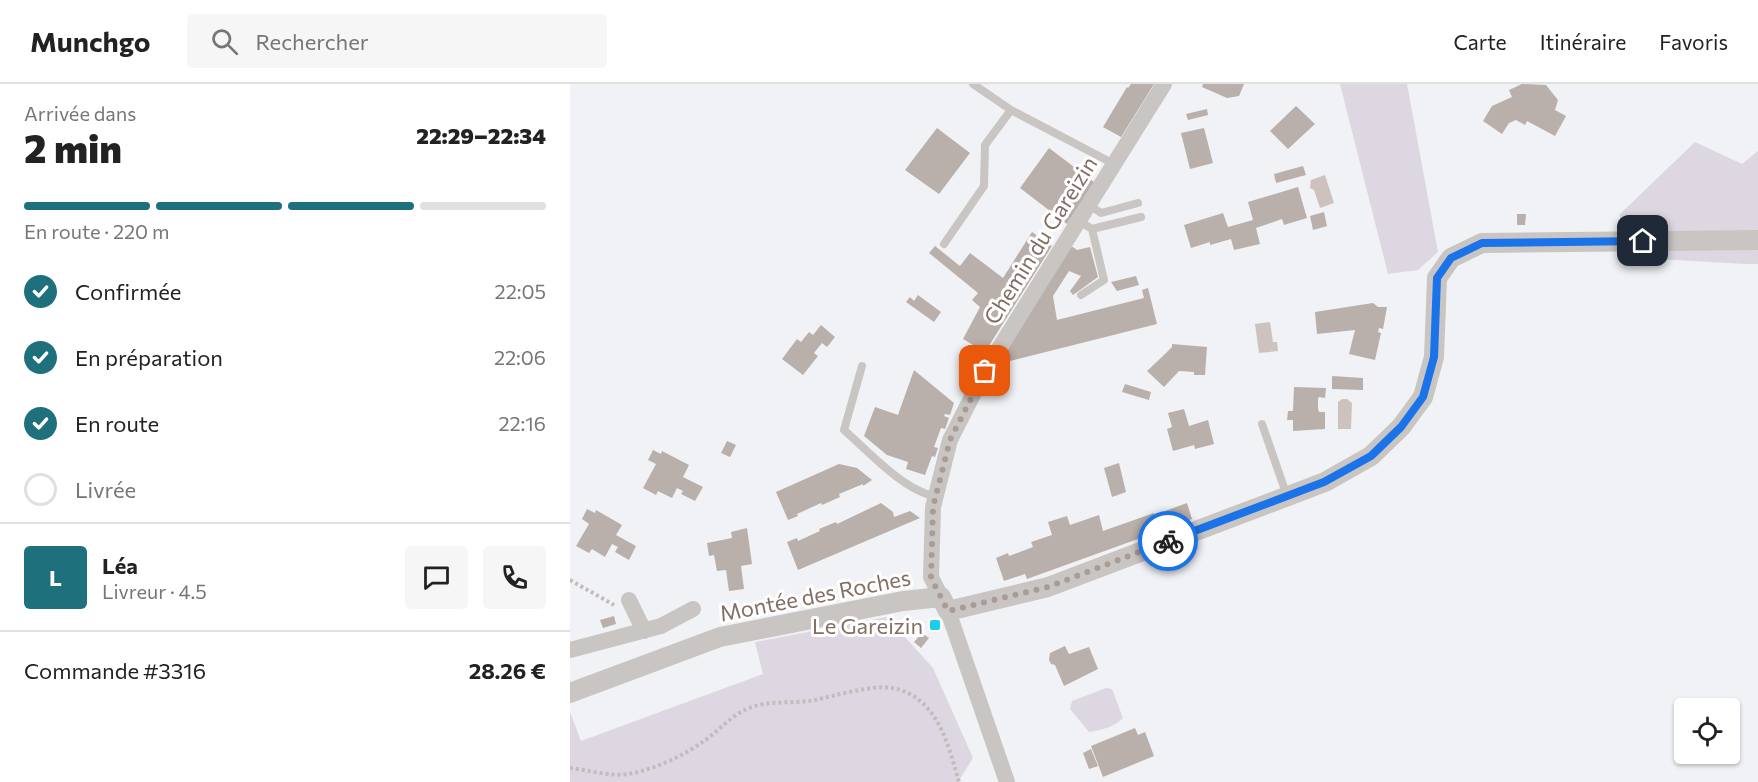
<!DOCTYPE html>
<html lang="fr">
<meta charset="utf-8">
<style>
:root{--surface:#fff;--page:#f6f6f6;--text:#222;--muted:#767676;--line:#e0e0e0;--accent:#1e707d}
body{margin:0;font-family:Commissioner,sans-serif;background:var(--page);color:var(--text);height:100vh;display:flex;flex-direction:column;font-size:22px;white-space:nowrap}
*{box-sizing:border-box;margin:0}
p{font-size:20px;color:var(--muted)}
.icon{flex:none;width:33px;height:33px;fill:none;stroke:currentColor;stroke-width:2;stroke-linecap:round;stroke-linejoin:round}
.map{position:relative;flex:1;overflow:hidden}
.drawer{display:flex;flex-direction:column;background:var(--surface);width:570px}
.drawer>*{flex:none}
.buttons{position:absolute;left:1104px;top:614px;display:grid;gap:12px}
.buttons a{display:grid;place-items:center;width:66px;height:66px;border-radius:6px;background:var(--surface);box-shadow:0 2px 4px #0004;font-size:30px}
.pin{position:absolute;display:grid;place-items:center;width:51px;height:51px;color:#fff;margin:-26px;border-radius:12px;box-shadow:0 3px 9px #0006}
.courier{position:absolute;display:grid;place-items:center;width:60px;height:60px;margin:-30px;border:4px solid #1a73e8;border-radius:50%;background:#fff;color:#222;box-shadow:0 2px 8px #0007}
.headline em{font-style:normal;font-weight:800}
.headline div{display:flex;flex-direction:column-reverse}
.headline{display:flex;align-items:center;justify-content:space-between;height:102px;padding:0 24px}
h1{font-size:39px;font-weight:800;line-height:45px}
.bar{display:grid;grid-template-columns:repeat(4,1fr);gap:9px 6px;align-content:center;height:72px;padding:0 24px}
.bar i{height:8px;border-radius:4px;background:var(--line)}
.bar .on{background:var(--accent)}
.bar p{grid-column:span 4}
.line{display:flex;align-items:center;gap:15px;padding:0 24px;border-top:2px solid var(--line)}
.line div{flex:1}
.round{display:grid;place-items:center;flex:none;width:63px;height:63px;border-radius:6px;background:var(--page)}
ol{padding:0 24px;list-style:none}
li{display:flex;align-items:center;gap:18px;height:66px}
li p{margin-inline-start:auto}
li .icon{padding:6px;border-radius:50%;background:var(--accent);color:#fff;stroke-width:4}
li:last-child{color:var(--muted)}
li i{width:33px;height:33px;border:3px solid var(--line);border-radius:50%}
header{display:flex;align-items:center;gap:36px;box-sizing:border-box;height:84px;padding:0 30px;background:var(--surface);border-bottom:2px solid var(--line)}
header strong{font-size:28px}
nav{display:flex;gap:33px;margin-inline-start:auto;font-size:21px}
.search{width:420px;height:54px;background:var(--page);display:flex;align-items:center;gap:15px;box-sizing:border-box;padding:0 21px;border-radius:6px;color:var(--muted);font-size:22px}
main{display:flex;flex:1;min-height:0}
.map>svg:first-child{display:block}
.green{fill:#ddd7e2}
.water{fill:#cec2be}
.building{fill:#b9afab}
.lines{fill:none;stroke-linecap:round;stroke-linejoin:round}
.path{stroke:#c0bdbb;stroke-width:4;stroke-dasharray:3 3;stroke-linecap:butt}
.service{stroke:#c9c5c2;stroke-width:8}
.minor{stroke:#c9c5c2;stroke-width:16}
.tertiary{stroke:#c9c5c2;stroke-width:20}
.done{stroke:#aa9c95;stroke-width:6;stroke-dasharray:0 10.8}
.route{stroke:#1a73e8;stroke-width:8}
.poi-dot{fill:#19cfed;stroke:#fff;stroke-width:2}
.labels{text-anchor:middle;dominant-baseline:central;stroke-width:6;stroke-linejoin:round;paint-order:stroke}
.street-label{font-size:22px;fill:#846e62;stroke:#fff}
.poi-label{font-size:22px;fill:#846e62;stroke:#fff;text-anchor:end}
</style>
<header>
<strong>Munchgo</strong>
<div class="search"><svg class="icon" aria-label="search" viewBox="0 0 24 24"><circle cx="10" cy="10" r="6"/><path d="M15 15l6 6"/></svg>Rechercher</div>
<nav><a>Carte</a><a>Itinéraire</a><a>Favoris</a></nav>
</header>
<main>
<section class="drawer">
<div class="headline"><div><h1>2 min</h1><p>Arrivée dans</p></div><em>22:29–22:34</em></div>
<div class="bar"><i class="on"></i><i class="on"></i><i class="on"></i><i></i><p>En route · 220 m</p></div>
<ol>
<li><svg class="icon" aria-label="check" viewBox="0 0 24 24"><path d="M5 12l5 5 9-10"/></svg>Confirmée<p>22:05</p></li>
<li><svg class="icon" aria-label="check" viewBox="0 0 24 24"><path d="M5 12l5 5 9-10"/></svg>En préparation<p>22:06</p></li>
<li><svg class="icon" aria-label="check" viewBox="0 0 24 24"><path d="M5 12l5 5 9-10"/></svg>En route<p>22:16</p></li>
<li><i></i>Livrée</li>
</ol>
<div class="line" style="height:108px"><b class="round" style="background:var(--accent);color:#fff">L</b><div><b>Léa</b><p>Livreur · 4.5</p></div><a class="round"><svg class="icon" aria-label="chat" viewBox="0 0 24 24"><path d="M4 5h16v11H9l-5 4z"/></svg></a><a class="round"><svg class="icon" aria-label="phone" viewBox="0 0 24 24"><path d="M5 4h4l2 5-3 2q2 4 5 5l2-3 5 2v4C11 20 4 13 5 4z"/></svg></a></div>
<div class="line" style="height:78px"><div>Commande #3316</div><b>28.26 €</b></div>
</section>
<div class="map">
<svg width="1188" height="698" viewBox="0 0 1188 698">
<rect width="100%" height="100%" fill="#f1f2f5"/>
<!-- green -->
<path class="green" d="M770,0H837L868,168L848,186L818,190Z
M1125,58L1172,80L1188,67V180H1175L1053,173L1050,130Z
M317,533L363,584L403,674L388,698H0V628L11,657L193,590L185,558Z
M536,604L542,605L553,634C545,643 531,646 519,648L500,625L502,617Z"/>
<!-- water -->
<path class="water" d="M755,91L764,119L750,124L744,106L740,104L741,96Z
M700,238L703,258H707L708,267L689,269L685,240Z
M772,315H777L782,319L781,345H768V318Z"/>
<!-- building -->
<path class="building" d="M561,0H584L551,53L533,43L557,3L558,4Z
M633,0H674L669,12L657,14L632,3Z
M952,0L976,1L988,16L985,26L996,32L985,52L957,37L955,41L946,36L939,39L932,50L913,37L922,22L942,13L939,6Z
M726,22L745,40L718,65L700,47Z
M637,25L638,31L618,36L616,30Z
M367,44L400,69L369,110L335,86Z
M634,44L643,79L620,85L611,49Z
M479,64L524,98L497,140L450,104Z
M733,82L736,91L706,99L704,90Z
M728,103L737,134L714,141L712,135L686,144L690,160L664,166L661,155L640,161V158L621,164L614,141L653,129L658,143L683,136L678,118Z
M754,128L757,142L743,146L740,132Z
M947,130H956L955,141H947Z
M462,148L482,162L415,268L393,255L410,223L402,216L408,209L359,169L365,162L390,182L400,169L433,194Z
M500,161L507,166L520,163L528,193L503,211L500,207L511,192L499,187L483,212L487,236L574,214L572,206L578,204L587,240L432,279L431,277Z
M566,192L569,201L547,207L541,198Z
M348,211L371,228L364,238L336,218L340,213L344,217Z
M803,219L808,223H817L813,245L809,244L808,248L811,249L805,276L779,270L785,246L747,250L745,228Z
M251,241L265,253L257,263L252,259L244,269L248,272L233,291L212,275L227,255L231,258L239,248L243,251Z
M602,260L637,263L635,291H624V288L609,287L594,303L577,287L594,271L602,263Z
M344,286L384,319L380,331L375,330L374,332L379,334L375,345L371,344L364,363L368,364L365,373L362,372L355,391L336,385L338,378L317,371L294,352L305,323L328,331Z
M762,292L793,294V306L762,305Z
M555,300L581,308L579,316L552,308Z
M724,303L756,304L755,314L749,313L748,315V325L749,328H755V345L723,347V336H717L718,327H723Z
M614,325L619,342L638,336L644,360L625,365L624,361L603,367L597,345L602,343L598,329Z
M157,357L166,361L160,373L151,369Z
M83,366L91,370L92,367L119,381L113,393L133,403L125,417L111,410L113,407L107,404L102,414L88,407L86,411L73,404L86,380L78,376Z
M549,379L556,408L542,413L534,384Z
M269,380L287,384L302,396L293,402V400L269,410L270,413L252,421L251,419L227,430L228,432L218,436L206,408Z
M311,419L323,428L324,433L340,427L350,434L228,486L217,458L227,454L228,457L250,447L249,445L266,438L267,440Z
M617,419L622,435L600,443L595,427Z
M17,425L25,429L26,426L52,441L46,451L66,462L59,476L45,468L48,463L42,460L35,473L22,465L19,469L6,462L19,440L12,435Z
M584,429L590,447L457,495L455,490L434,497L426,474L438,469L439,472L463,463L461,458L482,451L478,438L497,432L500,441L529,431L533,447Z
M177,444L182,480L171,482L174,505L159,507L156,486L147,487L144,471L139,472L137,459L162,454L161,448Z
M44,532L46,540L33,544L30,536Z
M352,549L359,554L351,564L344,558Z
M495,562L499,570L519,563L528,585L494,602L485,581L481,580L479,576L480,569Z
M565,644L568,651L575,648L584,672L533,693L521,662Z
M521,665L528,682L519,685L513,669Z"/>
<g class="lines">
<!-- path -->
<path class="path" d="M0,496L44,521
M0,684C18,686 41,693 59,690C85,685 113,672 134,657C150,646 163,629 182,623C202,616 225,620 245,616C264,612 305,600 322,604C367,612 378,660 389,698"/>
<!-- service -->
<path class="service" d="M403,0L441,26L544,80
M519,121L531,129L568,119
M509,137L522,145L534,196L511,211
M522,145L571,133
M374,160L414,102L415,61L441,26
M292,282L274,346C298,367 334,407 365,412
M692,340L717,412"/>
<!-- minor -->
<path class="minor" d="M371,513L361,493L363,423L380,356L415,287L594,0
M59,516L74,547
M378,527L437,698
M0,566L91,542L123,525"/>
<!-- tertiary -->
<path class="tertiary" d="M0,609L150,553L333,517L371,513L378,527L478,503L755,398L801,372L831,343L853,313L864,273L867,194L881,174L912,159L1188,156"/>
</g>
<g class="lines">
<!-- done -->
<path class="done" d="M415,287L380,356L363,423L361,494L378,527L478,503L598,457"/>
<!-- route -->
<path class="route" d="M598,457L754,398L801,372L831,343L853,313L864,273L867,194L881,174L912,159L1073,157"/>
</g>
<!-- markers -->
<rect class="poi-dot" x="359" y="535" width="12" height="12" rx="3"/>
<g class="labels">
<!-- street labels -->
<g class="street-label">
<text transform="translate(470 156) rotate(-58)">Chemin du Gareizin</text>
<text transform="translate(245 511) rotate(-11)">Montée des Roches</text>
</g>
<!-- poi labels -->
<g class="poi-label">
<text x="353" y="541">Le Gareizin</text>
</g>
</g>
</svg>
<div class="buttons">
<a><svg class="icon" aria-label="locate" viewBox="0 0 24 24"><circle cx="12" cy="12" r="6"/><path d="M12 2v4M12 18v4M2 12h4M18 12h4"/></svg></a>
</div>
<div class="pin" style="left:415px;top:287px;background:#ea580c"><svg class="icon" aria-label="bag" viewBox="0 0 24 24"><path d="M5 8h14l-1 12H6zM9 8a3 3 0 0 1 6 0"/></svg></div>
<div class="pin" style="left:1073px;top:157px;background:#1f2937"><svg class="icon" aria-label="home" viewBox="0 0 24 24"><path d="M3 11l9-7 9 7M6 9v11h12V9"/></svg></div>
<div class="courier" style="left:598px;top:457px"><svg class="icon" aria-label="bike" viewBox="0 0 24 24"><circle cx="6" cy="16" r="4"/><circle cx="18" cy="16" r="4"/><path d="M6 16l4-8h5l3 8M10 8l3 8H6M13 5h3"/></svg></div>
</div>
</main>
